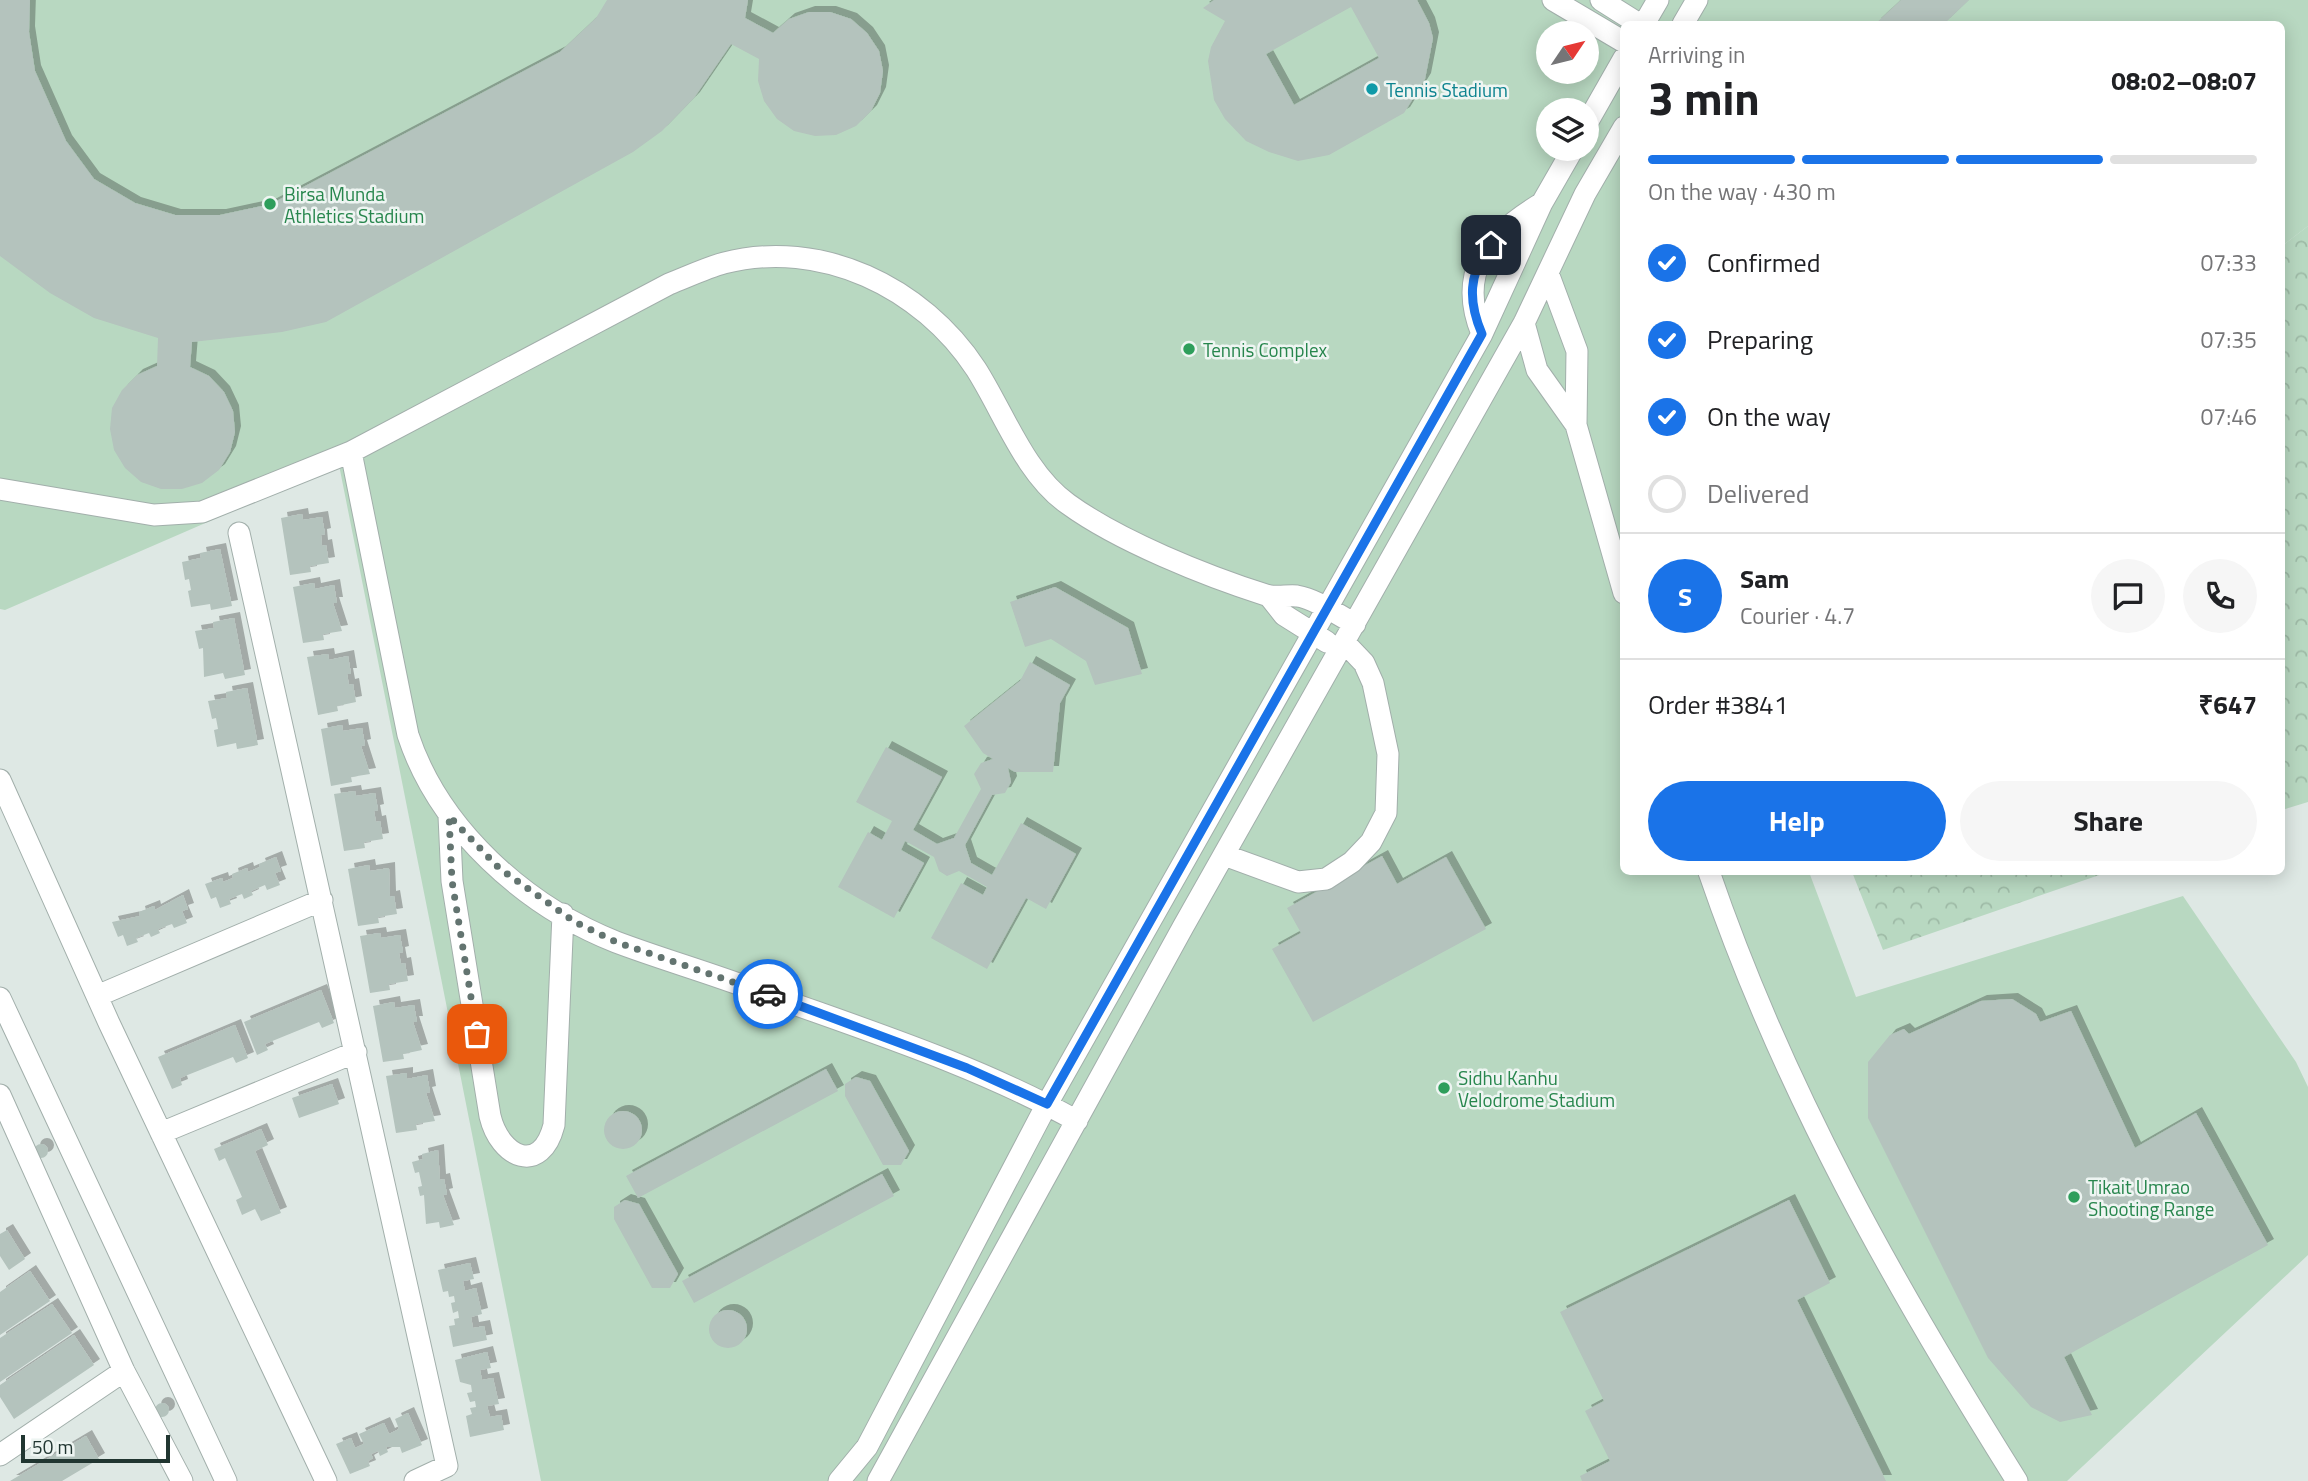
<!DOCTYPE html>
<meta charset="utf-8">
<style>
:root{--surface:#fff;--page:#f6f6f6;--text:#202124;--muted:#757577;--line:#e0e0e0;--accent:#1a73e8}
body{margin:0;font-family:"Titillium Web",sans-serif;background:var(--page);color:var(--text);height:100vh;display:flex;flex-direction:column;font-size:26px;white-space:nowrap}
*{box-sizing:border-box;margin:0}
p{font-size:23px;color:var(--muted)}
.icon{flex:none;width:38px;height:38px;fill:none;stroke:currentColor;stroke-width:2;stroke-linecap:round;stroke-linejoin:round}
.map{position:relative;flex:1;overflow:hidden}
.drawer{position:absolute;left:1620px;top:21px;width:665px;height:854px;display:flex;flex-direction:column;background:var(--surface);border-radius:10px;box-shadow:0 4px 18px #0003}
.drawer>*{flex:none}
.needle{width:46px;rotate:55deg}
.controls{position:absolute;left:1536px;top:21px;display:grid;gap:14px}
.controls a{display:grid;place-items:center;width:63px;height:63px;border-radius:50%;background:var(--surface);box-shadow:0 4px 18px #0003;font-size:35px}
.scale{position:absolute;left:21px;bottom:18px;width:149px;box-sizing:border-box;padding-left:7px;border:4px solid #213631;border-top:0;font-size:19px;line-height:24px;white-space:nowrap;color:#213631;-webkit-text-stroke:5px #eef5f2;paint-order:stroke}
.pin{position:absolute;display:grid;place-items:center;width:60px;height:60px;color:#fff;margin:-30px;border-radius:14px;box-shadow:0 4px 10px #0006}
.courier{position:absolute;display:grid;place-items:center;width:70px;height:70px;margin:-35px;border:5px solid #1a73e8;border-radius:50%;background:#fff;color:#222;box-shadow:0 2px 9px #0007}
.summary em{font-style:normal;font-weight:700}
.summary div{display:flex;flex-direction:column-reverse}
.summary{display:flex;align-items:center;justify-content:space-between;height:119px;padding:0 28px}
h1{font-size:46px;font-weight:700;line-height:52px}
.bar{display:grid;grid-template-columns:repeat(4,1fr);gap:10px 7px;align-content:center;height:84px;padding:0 28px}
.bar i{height:9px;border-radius:5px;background:var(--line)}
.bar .active{background:var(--accent)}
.bar p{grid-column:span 4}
.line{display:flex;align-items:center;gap:18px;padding:0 28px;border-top:2px solid var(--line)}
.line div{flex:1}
.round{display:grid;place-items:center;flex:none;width:74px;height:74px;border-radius:37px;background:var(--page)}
ol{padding:0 28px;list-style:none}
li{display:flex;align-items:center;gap:21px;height:77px}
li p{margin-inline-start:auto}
li .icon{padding:7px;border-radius:50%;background:var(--accent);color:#fff;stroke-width:4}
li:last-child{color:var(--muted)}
li i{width:38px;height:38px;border:4px solid var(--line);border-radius:50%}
.cta{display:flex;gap:14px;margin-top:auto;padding:14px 28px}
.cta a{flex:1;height:80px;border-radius:42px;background:var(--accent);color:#fff;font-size:28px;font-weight:700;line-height:80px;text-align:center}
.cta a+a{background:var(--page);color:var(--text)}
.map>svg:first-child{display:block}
.forest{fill:url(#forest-crowns)}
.garden{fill:#b8d8c1;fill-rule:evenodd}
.building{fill:#b4c3bd;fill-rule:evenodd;filter:url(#shadow)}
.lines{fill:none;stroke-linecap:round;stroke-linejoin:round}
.minor-casing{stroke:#a2afab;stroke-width:23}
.minor{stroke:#fff;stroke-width:21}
.done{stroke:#637470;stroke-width:7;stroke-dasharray:0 12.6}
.route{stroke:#1a73e8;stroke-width:9}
.culture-dot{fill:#0f9aa8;stroke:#eef5f2;stroke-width:2.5}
.leisure-dot{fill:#2e9e5b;stroke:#eef5f2;stroke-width:2.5}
.labels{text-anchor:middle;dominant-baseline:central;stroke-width:5;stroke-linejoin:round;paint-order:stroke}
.culture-label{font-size:19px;fill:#0d838f;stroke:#eef5f2;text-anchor:start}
.leisure-label{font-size:19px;fill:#27864d;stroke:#eef5f2;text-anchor:start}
</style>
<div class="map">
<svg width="2308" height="1481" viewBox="0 0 2308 1481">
<defs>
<pattern id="forest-crowns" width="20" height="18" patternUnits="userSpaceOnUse" patternTransform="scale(1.75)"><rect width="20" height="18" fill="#b8d8c1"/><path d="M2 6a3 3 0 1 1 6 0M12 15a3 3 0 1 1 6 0" fill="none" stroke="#9ebaa6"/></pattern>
<filter id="shadow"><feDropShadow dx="6" dy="-6" stdDeviation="0" flood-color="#0004"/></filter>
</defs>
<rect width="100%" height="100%" fill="#dee8e4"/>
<!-- forest -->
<path class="forest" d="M2308,226V802L2282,810V246Z
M1852,872H2108L1883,950Z"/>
<!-- garden -->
<path class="garden" d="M0,0H2308V226L2282,246V24H1624V872H1809L1856,997L2183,896L2296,1062L2308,1087V1255L2067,1481H541L339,465L5,610L0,609ZM1549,33H1587V72H1549ZM1549,110H1587V149H1549Z"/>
<!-- building -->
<path class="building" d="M0,0H30L29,32L35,71L66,141L94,179L135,203L175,215H220L271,204L560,52L596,18L607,0H748L745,18L773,33L789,19L809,12H830L851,19L867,33L879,51L883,71L880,93L871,111L856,126L836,135L815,136L794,131L777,119L764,101L758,81L759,59L731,44L694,98L662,131L633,152L326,322L282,332L192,342L190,367L209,376L224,392L233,411L235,432L230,452L219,470L202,483L182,489H161L141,482L125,468L114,450L110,429L112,408L122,390L137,375L157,366L158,338L94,318L50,293L0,256Z
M1214,0H1417L1429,23L1433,38L1425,79L1404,113L1329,155L1298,161L1269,152L1246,141L1225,119L1214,100L1208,61L1211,47L1225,21L1203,8ZM1351,7L1379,58L1294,105L1266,54Z
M1901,0H1969L1944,24H1875Z
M302,514L303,520L322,517L325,534L321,535L322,546L326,545L329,563L310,566L311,572L290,575L281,518Z
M220,549L232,606L211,610L210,604L191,607L188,591L191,590L189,579L185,580L182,562L201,558L200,553Z
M314,583L315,589L334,585L337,603H333L342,631L323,634L324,640L303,643L293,587Z
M1055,587L1128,628L1142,674L1095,685L1086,661L1051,639L1025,647L1010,602Z
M234,618L245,675L225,679L223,673L204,677L203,648L199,649L195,631L214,628L213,622Z
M328,654L329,660L348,656L351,674H347L349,685L353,684L356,702L337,706L338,711L318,715L307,657Z
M1030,662L1070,685L1060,703L1053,772H1015L1008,768L1011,782L1005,793L992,795L965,845L971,863L992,875L1021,823L1076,854L1046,909L1026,898L987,969L931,938L961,883L983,895L987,887L959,871L947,876L939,871L934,857L905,841L901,850L924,863L894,918L838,887L868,832L882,840L892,821L856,802L886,747L942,777L913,830L937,844L954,838L981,789L974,774L981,763L993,759L983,753L964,726L1020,681Z
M247,688L258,745L237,749L236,743L217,747L214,730L218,729L216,718L212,719L208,701L227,698L226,692Z
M342,725L343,731L362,728L365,745L361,746L370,774L351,777L352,782L331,786L321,729Z
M355,791L356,796L375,793L378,810L374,811L376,822L380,821L383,839L364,842L365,848L344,851L334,794Z
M1382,856L1397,884L1446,857L1486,929L1313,1022L1272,949L1301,933L1287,908Z
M276,857L281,871L275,873L280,885L267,890L265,885L251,891L253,895L244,899L242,894L229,899L231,904L220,908L216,897L211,899L205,884L222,878L223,882L233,878L232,874L247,868L248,872L260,867L259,864Z
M369,865L370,871L389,868L390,897L394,896L397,914L378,917L379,923L358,926L348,869Z
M183,895L188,909L182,911L187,923L174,928L172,924L158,929L160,933L151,937L149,933L136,938L138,942L127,946L123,935L118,937L112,922L140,916L139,912L154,906L155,910Z
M380,933L381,938L400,935L403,952L399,953L401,964L405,963L408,981L389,984L390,990L370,993L360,936Z
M321,990L334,1023L322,1028L319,1022L265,1044L268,1050L257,1055L244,1022Z
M2012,999L2036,1014L2040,1022L2071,1011L2135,1148L2196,1113L2268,1245L2064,1357L2092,1415L2060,1422L2031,1407L1988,1358L1868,1118V1062L1890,1035L1904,1029L1909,1034L1981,1001Z
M394,1002L395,1008L414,1005L417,1022H413L422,1050L403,1054L404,1059L383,1062L373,1006Z
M235,1025L248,1058L236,1063L233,1057L180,1078L182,1085L172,1089L158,1057Z
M826,1069L838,1091L638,1198L626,1176Z
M407,1073V1079L427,1075L430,1092L426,1093L435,1121L416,1124L417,1130L396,1133L386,1076Z
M856,1077L870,1081L909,1151L901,1165H883L845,1096V1084Z
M332,1084L339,1104L299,1118L292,1098Z
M604 1130a19 19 0 1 1 38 0a19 19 0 1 1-38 0Z
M261,1129L268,1145L255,1151L281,1213L261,1221L255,1209L242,1215L236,1200L242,1197L225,1158L219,1161L214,1149Z
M34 1151a7 7 0 1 1 14 0a7 7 0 1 1-14 0Z
M438,1150L440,1180L444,1179L447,1194L443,1195L454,1225L440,1228L439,1222L426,1224L424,1195L420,1196L418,1187L422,1186L419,1172L415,1173L412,1162L423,1159L422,1154Z
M882,1174L894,1196L694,1303L682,1281Z
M625,1200L639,1204L678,1274L670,1288H652L614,1219V1207Z
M1789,1200L1830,1283L1797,1300L1886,1481H1582L1580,1476L1610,1461L1585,1411L1604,1401L1560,1312Z
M7,1230L25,1259L9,1270L0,1256V1234Z
M470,1263L474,1279L463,1281L465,1291L476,1288L482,1314L471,1317L473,1328L484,1326L487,1340L453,1347L449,1326L455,1325L454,1319L459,1318L458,1311L453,1313L451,1303L455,1302L454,1296L449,1297L448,1291L443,1292L438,1270Z
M30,1271L50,1301L0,1335V1292Z
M52,1304L72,1333L0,1382V1338Z
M709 1329a19 19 0 1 1 38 0a19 19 0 1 1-38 0Z
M74,1335L94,1365L14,1419L0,1397V1385Z
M487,1352L491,1368L480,1370L482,1380L493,1378L499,1404L487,1406L490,1417L501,1415L504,1430L470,1437L466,1416L472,1414L470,1408L476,1407L475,1401L470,1402L467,1393L472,1392L471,1385L460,1382L455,1360Z
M155 1410a7 7 0 1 1 14 0a7 7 0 1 1-14 0Z
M408,1413L422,1445L402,1453L400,1447H386L388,1452L380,1456L378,1451L371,1454L373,1458L368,1461L370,1466L350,1474L336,1444L351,1438L355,1448L364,1444L359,1434L384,1423L389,1434L399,1429L395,1419Z
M86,1436L99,1459L62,1481H10Z"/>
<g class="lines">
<defs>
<path id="minor" d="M1553,0L1624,42
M1601,0L1639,24
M1644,24L1658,0
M1683,24L1697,0
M1587,123L1624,58
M1548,273L1577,351L1576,425L1624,593
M1524,323L1537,370L1576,425
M1482,334C1456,270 1489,235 1542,203
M351,452L408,735C439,829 525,906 616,942C661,959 707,972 752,989C862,1029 975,1064 1077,1121
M0,489L154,515L202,512L351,452L669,284C687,277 706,268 724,263C821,238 922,287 976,369C1004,413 1025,474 1068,504C1119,541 1206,576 1266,595C1276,598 1287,595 1297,596C1316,599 1338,615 1355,624
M239,533L447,1466L415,1481
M1269,596L1284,615L1327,642
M0,780L109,1023L326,1481
M449,816L452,881L490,1116C500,1158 541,1176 554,1125L563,914
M1224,855L1298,882L1326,879L1352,862L1371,842L1386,813L1388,754L1373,683L1364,663L1344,642
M1709,872C1784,1091 1894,1285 2017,1481
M97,996L322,900
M0,998L226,1481
M0,1095L124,1371L182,1481
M161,1133L356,1052
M0,1455L124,1371
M839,1481L867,1447L1047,1104L1482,334L1542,203L1573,149
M878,1481L1183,927L1524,323L1585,194L1624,127"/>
</defs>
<!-- minor casing -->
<use href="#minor" class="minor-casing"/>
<!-- minor -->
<use href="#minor" class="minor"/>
</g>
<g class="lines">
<!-- done -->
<path class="done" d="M477,1034L452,881L449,816L499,868L575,922L616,942L768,994"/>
<!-- route -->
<path class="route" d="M768,994L967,1068L1047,1104L1482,334C1468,301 1468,273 1491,245"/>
</g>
<!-- markers -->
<circle class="culture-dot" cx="1372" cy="89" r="7"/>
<g class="leisure-dot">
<circle cx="270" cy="204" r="7"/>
<circle cx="1189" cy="349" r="7"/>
<circle cx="1444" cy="1088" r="7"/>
<circle cx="2074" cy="1197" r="7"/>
</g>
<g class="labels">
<!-- culture labels -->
<g class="culture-label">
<text x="1386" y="89">Tennis Stadium</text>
</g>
<!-- leisure labels -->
<g class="leisure-label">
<text x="284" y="193">Birsa Munda<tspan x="284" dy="22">Athletics Stadium</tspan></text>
<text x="1203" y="349">Tennis Complex</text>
<text x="1458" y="1077">Sidhu Kanhu<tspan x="1458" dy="22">Velodrome Stadium</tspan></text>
<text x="2088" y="1186">Tikait Umrao<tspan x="2088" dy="22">Shooting Range</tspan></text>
</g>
</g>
</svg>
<div class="controls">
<a><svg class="needle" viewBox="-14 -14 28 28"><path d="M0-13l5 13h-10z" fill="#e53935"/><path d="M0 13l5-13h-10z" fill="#757577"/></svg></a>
<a><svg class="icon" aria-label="layers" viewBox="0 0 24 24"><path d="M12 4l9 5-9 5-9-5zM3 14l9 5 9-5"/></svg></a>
</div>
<div class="scale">50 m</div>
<div class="pin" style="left:477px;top:1034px;background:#ea580c"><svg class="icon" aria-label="bag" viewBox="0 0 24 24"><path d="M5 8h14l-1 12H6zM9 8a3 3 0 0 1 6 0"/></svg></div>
<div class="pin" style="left:1491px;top:245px;background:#1f2937"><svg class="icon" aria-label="home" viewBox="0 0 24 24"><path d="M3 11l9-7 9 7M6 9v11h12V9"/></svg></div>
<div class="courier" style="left:768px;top:994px"><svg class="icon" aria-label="car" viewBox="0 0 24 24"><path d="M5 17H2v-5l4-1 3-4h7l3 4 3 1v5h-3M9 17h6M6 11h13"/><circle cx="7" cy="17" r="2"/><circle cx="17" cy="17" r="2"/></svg></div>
<section class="drawer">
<div class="summary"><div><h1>3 min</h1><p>Arriving in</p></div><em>08:02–08:07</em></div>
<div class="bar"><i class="active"></i><i class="active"></i><i class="active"></i><i></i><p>On the way · 430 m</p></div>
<ol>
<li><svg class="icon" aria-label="check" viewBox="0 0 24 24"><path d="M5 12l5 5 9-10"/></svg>Confirmed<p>07:33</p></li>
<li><svg class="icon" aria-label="check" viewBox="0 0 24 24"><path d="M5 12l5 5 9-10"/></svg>Preparing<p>07:35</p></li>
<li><svg class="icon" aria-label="check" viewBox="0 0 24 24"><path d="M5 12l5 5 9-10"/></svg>On the way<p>07:46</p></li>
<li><i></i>Delivered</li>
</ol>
<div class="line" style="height:126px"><b class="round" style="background:var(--accent);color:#fff">S</b><div><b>Sam</b><p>Courier · 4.7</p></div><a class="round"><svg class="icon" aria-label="chat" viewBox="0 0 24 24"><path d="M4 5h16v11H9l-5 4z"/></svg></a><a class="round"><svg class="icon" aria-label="phone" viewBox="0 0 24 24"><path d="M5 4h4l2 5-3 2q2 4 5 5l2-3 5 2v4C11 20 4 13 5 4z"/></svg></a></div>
<div class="line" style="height:91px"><div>Order #3841</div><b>₹647</b></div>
<div class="cta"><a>Help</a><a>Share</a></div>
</section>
</div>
